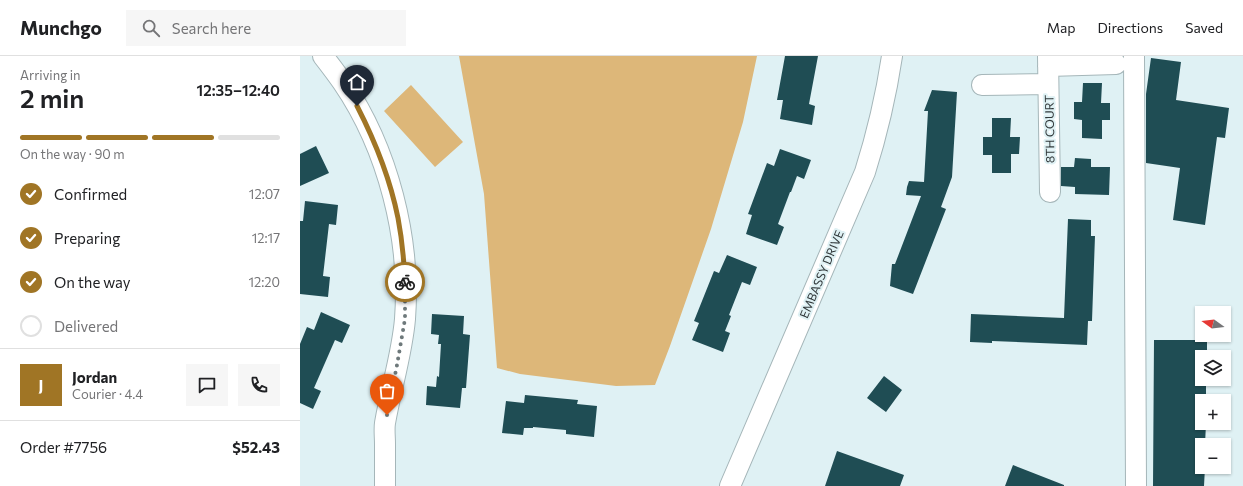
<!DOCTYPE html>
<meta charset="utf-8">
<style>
:root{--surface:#fff;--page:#f6f6f6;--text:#202124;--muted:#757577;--line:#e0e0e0;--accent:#a07525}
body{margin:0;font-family:Commissioner,sans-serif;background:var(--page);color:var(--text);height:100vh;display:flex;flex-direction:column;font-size:15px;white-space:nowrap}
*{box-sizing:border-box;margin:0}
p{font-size:13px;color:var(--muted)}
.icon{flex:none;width:22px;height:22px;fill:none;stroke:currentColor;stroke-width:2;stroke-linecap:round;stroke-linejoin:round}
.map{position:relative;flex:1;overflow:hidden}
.details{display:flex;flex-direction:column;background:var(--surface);width:300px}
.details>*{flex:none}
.needle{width:26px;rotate:285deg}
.buttons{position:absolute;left:895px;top:250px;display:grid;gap:8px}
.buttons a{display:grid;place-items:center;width:36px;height:36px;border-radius:0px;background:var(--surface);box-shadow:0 1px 3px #0004;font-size:20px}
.pin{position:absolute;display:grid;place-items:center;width:34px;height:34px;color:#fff;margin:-41px -17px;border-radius:50% 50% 50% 0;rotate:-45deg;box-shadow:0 0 4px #0007}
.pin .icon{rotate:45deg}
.courier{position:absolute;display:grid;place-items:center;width:40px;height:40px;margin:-20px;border:3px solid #a07525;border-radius:50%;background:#fff;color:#222;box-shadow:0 1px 5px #0007}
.head em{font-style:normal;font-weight:600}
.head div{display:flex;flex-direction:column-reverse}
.head{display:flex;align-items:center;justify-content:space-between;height:68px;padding:0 20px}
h1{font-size:26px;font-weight:600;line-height:30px}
.bar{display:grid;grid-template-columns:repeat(4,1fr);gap:6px 4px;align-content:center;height:48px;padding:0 20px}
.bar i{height:5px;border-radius:3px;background:var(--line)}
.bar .selected{background:var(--accent)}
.bar p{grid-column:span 4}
.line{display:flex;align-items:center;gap:10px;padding:0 20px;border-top:1px solid var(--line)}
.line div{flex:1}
.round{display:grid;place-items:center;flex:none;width:42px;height:42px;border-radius:0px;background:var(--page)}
ol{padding:0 20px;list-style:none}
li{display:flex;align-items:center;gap:12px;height:44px}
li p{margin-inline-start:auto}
li .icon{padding:4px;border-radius:50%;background:var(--accent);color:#fff;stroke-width:4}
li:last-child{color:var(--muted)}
li i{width:22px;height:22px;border:2px solid var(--line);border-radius:50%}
header{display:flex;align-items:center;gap:24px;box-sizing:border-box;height:56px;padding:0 20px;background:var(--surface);border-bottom:1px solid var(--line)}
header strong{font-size:19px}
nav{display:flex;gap:22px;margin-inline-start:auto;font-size:14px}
.search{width:280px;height:36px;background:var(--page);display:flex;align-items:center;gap:10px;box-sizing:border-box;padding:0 14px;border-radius:0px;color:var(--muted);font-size:15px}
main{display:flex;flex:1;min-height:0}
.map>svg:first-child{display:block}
.green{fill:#ddb779}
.building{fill:#1f4d54}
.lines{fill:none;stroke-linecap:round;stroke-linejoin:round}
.minor-casing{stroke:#a5b6b9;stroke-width:22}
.minor{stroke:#fff;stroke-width:20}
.done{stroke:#6e797b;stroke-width:4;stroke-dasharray:0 7.2}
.route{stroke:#a07525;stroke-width:5}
.labels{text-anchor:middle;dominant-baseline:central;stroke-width:4;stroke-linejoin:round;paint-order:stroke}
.street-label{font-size:12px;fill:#31383a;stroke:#dff1f4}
</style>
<header>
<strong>Munchgo</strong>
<div class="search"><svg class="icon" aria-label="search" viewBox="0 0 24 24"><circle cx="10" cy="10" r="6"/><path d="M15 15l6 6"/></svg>Search here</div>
<nav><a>Map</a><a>Directions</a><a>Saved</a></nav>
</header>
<main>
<section class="details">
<div class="head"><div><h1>2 min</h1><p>Arriving in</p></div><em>12:35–12:40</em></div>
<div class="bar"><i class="selected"></i><i class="selected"></i><i class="selected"></i><i></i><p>On the way · 90 m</p></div>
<ol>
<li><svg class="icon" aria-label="check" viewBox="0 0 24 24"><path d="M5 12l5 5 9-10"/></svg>Confirmed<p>12:07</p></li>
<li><svg class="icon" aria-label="check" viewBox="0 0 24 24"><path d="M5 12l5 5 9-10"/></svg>Preparing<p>12:17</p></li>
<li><svg class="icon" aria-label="check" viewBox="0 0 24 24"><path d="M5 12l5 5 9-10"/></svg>On the way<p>12:20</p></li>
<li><i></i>Delivered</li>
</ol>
<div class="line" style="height:72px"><b class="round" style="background:var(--accent);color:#fff">J</b><div><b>Jordan</b><p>Courier · 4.4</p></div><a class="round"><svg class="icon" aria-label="chat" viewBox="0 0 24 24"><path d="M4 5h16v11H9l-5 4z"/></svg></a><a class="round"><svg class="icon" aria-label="phone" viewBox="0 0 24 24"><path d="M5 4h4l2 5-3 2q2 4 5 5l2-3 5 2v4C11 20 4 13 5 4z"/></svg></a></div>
<div class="line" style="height:52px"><div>Order #7756</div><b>$52.43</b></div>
</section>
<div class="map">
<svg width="943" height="430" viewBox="0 0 943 430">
<rect width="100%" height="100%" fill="#dff1f4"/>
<!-- green -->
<path class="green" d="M159,0H457L443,66L411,173L370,290L355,329L316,330L220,318L197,312L184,138Z
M111,29L163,86L135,111L84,55Z"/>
<!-- building -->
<path class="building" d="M485,0H518L509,48L515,50L512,69L480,63L483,44H477Z
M851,2L881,6L876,44L929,52L925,82L917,81L905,169L873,164L880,112L846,107V38Z
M783,27H802L801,47H810V64H802V83L782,82V64L774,63V46H782Z
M632,34L657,36L652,121L641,151L646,153L613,238L590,230L592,208H595L621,140L606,139L607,131L609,125L624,126L628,55H624Z
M692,62H711L710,81H720L719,98H711V117H692V99H683V81H692Z
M16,90L29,117L0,130V98Z
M480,93L511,104L504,123L497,120L491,136H490L478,168L484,171L477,189L446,178L452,159L448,158L467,107L474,110Z
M775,102L791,103V111H810L809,139L775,138V131L761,130V111H774Z
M5,145L38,149L36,169L29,168L23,220L30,221L28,241L0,238V165H3Z
M768,163L791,164V180H795L792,265H788L787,289L692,285V287L670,286L671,258L764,262Z
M427,199L457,211L450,229L442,226L429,259L431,260L425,275L430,277L423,296L392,284L399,267L394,265L414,215L419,217Z
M21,256L50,269L42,287L35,284L14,332L21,335L13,353L0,347V288L7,271L14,274Z
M132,258L164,260L163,278L170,279L166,332H162L160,352L126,349L127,330L136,331L137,320L139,321L141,288H138L139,279L131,278Z
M854,284H907V301H902V323H906V345H902V367H906L905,389H902V411H905L904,430H853Z
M584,320L602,334L586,356L567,342Z
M225,339L278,344L277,348L297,350L294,381L266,378V374L233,371V372H224L223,379L202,377L206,345L224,347Z
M537,395L604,419L600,430H525Z
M713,409L764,429V430H705Z"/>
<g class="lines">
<defs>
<path id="minor" d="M23,0C30,9 37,18 43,27C88,93 111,183 105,263C102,298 91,332 85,367C84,373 85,381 85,388C85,402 85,416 85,430
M748,0L750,136
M834,0L836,430
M748,10L816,8
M682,29L748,28
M430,430L565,116C577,78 586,40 592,0"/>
</defs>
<!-- minor casing -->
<use href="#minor" class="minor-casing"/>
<!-- minor -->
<use href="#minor" class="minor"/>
</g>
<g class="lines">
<!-- done -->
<path class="done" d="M87,359L97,309L105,263V226"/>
<!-- route -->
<path class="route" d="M57,50C75,85 90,122 98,162C102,183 104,204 105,226"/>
</g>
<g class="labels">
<!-- street labels -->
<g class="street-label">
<text transform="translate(749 73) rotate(-91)">8TH COURT</text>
<text transform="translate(521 218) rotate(-67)">EMBASSY DRIVE</text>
</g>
</g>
</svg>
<div class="buttons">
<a><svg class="needle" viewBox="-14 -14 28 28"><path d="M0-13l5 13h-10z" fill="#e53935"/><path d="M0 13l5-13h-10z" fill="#757577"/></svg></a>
<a><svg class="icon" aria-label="layers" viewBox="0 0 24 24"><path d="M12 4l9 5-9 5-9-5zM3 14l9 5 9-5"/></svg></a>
<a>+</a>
<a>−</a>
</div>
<div class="pin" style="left:87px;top:359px;background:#ea580c"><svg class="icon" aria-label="bag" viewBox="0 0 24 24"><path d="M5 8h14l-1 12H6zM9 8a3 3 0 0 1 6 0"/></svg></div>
<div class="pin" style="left:57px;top:50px;background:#1f2937"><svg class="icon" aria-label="home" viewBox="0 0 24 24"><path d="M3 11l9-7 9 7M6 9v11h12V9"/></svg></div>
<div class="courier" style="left:105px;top:226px"><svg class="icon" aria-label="bike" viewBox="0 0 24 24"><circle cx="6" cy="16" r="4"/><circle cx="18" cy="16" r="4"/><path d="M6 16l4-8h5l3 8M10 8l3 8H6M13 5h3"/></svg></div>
</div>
</main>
